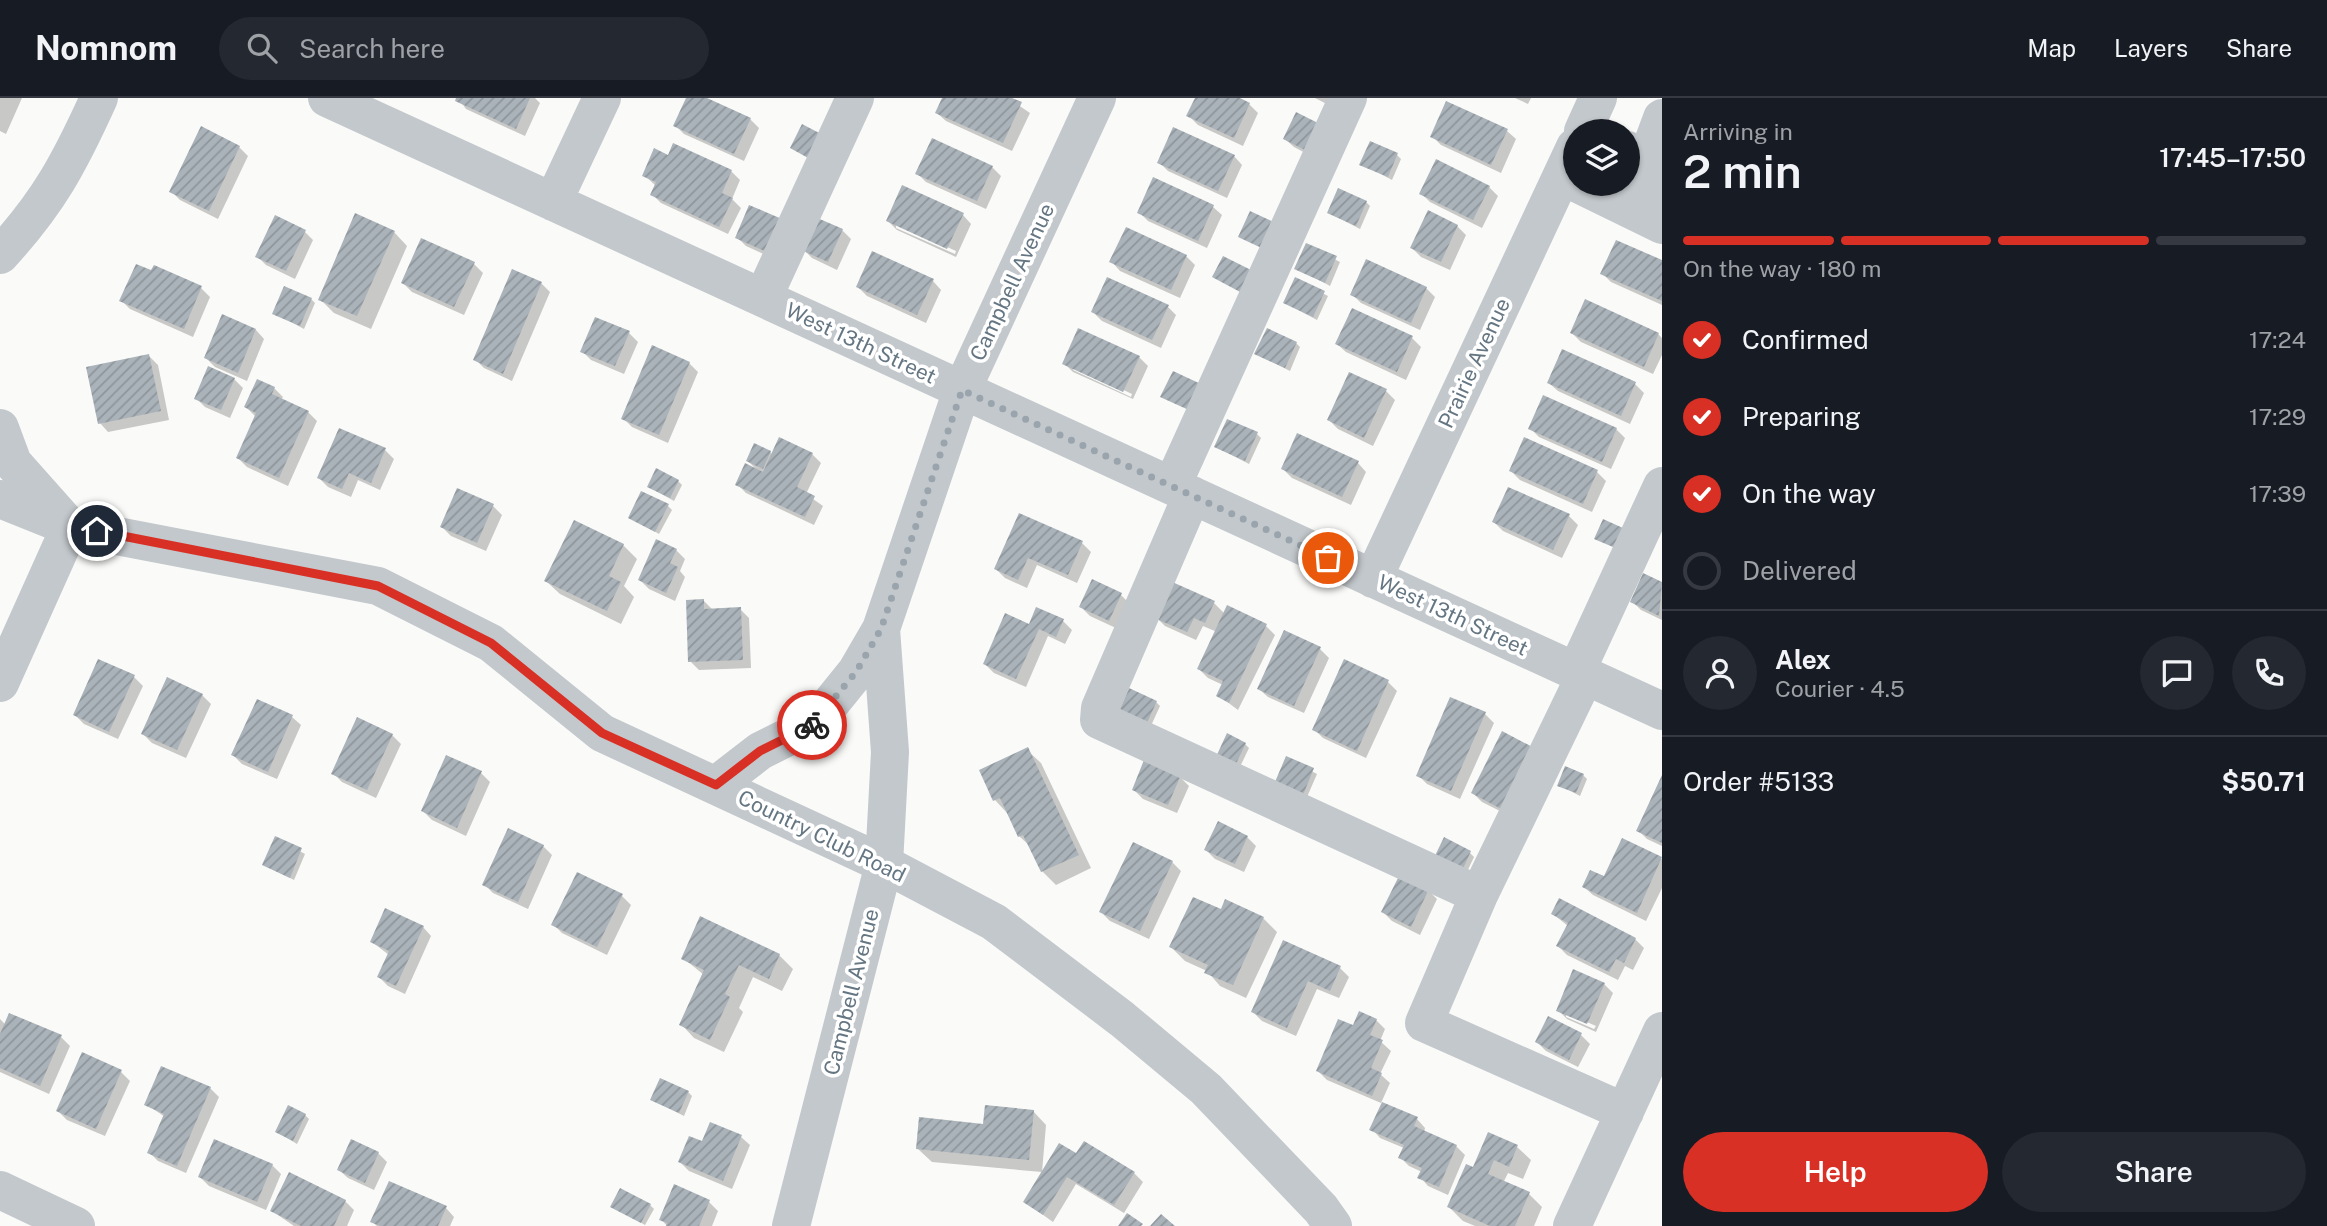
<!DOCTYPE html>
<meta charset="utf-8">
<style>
:root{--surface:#171b24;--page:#242831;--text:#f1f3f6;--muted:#9ea1a6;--line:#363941;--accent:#d93025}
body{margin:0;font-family:"Public Sans",sans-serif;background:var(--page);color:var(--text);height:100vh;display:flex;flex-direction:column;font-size:26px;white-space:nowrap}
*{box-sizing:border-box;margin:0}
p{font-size:23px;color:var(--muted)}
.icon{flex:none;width:38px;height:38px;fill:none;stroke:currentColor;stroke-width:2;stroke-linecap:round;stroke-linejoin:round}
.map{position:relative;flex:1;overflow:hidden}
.sheet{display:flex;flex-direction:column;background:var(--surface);width:665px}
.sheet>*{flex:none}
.tools{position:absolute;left:1563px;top:21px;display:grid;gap:14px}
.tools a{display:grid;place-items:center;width:77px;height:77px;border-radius:50%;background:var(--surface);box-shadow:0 2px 5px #0004;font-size:35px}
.pin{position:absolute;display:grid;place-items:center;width:60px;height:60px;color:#fff;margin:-30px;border:4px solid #fff;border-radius:50%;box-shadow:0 2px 7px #0007}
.courier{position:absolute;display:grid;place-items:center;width:70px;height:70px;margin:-35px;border:5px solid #d93025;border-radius:50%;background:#fff;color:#222;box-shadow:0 2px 9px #0007}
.summary em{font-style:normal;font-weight:600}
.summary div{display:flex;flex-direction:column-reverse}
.summary{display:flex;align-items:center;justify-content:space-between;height:119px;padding:0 21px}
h1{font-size:46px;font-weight:600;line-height:52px}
.bar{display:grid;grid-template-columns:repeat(4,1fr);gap:10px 7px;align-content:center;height:84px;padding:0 21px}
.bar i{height:9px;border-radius:5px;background:var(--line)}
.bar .selected{background:var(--accent)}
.bar p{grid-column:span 4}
.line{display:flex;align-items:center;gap:18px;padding:0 21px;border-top:2px solid var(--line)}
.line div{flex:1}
.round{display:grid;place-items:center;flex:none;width:74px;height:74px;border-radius:37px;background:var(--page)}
ol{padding:0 21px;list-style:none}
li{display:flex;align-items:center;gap:21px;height:77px}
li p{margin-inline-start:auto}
li .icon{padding:7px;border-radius:50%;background:var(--accent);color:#fff;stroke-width:4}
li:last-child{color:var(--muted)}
li i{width:38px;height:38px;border:4px solid var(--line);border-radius:50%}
.cta{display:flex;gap:14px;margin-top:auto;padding:14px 21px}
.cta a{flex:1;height:80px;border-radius:42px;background:var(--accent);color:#fff;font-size:28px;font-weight:600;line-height:80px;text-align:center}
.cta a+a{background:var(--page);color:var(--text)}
header{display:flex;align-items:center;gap:42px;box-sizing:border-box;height:98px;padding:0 35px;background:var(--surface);border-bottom:2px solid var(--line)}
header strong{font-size:33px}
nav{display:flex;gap:38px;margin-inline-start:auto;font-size:24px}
.search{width:490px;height:63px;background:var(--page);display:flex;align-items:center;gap:18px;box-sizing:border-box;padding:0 24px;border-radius:38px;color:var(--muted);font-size:26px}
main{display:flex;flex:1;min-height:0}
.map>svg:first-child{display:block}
.shadow{fill:#0003;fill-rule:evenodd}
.building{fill:url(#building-hatch)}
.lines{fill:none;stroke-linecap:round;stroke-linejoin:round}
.minor{stroke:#c3c8cc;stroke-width:38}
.done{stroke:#99a4ac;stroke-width:7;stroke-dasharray:0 12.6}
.route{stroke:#d93025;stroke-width:9}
.labels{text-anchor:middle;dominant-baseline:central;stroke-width:7;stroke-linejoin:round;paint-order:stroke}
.street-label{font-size:21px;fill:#657683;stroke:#fff}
</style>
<header>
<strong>Nomnom</strong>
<div class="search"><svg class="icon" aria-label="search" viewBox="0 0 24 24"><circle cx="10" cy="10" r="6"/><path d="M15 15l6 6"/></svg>Search here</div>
<nav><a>Map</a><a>Layers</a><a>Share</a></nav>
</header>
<main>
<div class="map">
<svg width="1662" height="1128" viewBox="0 0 1662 1128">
<defs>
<pattern id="building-hatch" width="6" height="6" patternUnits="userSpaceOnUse" patternTransform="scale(1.75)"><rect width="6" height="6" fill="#aab3b9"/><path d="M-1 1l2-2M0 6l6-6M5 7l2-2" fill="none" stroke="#8e969c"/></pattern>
</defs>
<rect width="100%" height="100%" fill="#fafaf8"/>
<!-- shadow -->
<path class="shadow" d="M0,0H22L6,36L0,33Z
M458,0H535L540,5L525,38L466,11Z
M688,0H703L750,21L759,30L744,63L684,36L675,27Z
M944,0H1008L1030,15L1012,53L946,23L937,15Z
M1197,0H1235L1249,6L1258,15L1243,48L1198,27L1189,18Z
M1315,0H1355L1348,17Z
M1515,0H1531L1528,6Z
M1325,31L1322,64L1294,49L1285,41Z
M1507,33L1516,41L1501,75L1441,47L1432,38Z
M239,49L248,58L218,121L180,102L171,93Z
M1397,57L1401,61L1392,82L1362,66Z
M1234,58L1242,67L1227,100L1168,73L1159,64Z
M669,59L731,73L740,82L732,101L741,110L728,136L661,105L652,96L656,88L644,77Z
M992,69L1001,78L986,111L926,84L917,75Z
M1489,89L1498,98L1482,130L1430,104L1421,95Z
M1366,104L1370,108L1360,131L1329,115Z
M750,109L777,162L746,148L737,139Z
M1213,109L1222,117L1207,150L1148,123L1139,114Z
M963,117L971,126L956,159L897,132L888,123ZM896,126L956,153L955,156L896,130Z
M1457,128L1466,137L1450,172L1421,159L1412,150Z
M842,132L851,141L837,172L812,160L803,151Z
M304,133L313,142L295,181L266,167L257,158Z
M394,134L407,148L371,231L334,215L320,201Z
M1617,144L1662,164V207L1611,184L1602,175Z
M1307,147L1340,164L1330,188L1297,170Z
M1186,158L1195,167L1180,200L1120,173L1112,164Z
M474,166L483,175L464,217L412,194L403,185Z
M155,170L201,190L210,199L193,239L130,211L121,202Z
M1295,181L1328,198L1317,222L1285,205Z
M933,183L941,192L926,225L867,198L858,189Z
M541,185L550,194L512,283L484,270L475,261Z
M1426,190L1435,199L1420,232L1361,205L1352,196Z
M311,201L315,205L304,231L274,215Z
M1167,208L1176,217L1161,250L1102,223L1093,214Z
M256,232L264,241L247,283L215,269L206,260Z
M629,235L638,244L624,276L591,262L582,253Z
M1572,235L1658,236L1662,240V257L1653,276L1581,244Z
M1412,240L1421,249L1406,282L1346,254L1337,246Z
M1296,245L1300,249L1290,273L1256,256Z
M1563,253L1635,286L1644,295L1630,326L1558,293L1549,285Z
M149,258L158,267L169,322L108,334L100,325Z
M1139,259L1148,268L1133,301L1073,274L1064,265ZM1073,268L1132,296L1131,299L1073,272Z
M689,265L698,274L668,345L632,329L623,320Z
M234,281L243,290L230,320L205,309L196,300Z
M274,290L283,299L281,302L308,314L317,323L288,388L247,369L238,360L255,318L246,309Z
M1386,293L1395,302L1373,348L1338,331L1329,322Z
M1530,330L1616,331L1625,340L1611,371L1539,339Z
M1257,336L1261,340L1249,366L1216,349Z
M385,352L394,361L380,392L358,382L351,399L328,389L319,380Z
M770,354L773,357L812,356L821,365L806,396L823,408L814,427L746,395L737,386L757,372L748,363Z
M1358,365L1366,374L1351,407L1292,380L1283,371Z
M1511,373L1597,374L1606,383L1592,414L1520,382Z
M678,383L682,387L674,403L649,389Z
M458,392L493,408L502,417L486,453L451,438L442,429Z
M668,408L672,412L659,436L630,419Z
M1020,417L1082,445L1091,454L1077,485L1037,467L1027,490L1005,480L996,471Z
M1569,418L1578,427L1562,460L1503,433L1494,424Z
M623,447L637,461L624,488L634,499L621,526L560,496L546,483Z
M676,452L685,461L680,473L685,479L675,503L649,491L640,482Z
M1644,477L1662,486V522L1641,512L1632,503Z
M1121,497L1130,506L1118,531L1090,518L1081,509Z
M704,503L713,512L740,511L749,520L751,570L699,572L690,563Z
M1214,505L1225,516L1266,528L1275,537L1238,612L1218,597L1223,587L1208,580L1199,571L1217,534L1203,528L1196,542L1165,528L1156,519Z
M1063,523L1072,532L1065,546L1048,538L1026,589L994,575L985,566L1030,528Z
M1285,534L1320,551L1329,560L1304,615L1268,599L1259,591Z
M1345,563L1388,584L1397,593L1366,660L1323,640L1314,631Z
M134,579L143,588L118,641L84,626L75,617Z
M202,597L211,606L186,660L152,645L143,636Z
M1156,604L1160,608L1150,630L1124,619Z
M1485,616L1494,625L1460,701L1427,686L1418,677Z
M292,619L301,627L277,681L242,666L233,657Z
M392,637L401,646L376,700L342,684L333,675Z
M1245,646L1249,650L1238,673L1221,665Z
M1027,652L1041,665L1091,770L1056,787L1042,773L1031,749L1019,738L1008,716L995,702Z
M1537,653L1516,721L1482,704L1473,695Z
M447,659L481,675L490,684L466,738L432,722L423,713Z
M1287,660L1317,676L1307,699L1281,688Z
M1583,677L1587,681L1580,698L1559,687Z
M1180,679L1189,688L1177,715L1143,701L1134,692Z
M1662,682V748L1647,741L1638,732Z
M1247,739L1256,748L1244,774L1215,761L1206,752Z
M276,740L305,756L294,782L264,767Z
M1623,742L1662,761V790L1646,823L1593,797L1584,789L1604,780Z
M1134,746L1172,764L1181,773L1149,841L1110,823L1101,814Z
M543,748L552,757L528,811L493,795L484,786Z
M1470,755L1474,759L1465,778L1439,765Z
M578,776L622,798L631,807L607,857L562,835L553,826Z
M1428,792L1437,801L1420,837L1392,823L1383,814Z
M1221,814L1263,820L1277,834L1246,900L1220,888L1207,873L1185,863L1171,849Z
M1553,816L1635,841L1644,850L1633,872L1625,868L1618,882L1567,857L1558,848L1568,828Z
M423,829L431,838L405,896L388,888L379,879L389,857L372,844Z
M1284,844L1340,870L1349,879L1339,900L1317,891L1296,938L1262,923L1253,914Z
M779,857L793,871L782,893L753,879L739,910L743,914L724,954L694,940L681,926L704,877L683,860Z
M1604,886L1613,895L1596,934L1567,921L1558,912ZM1566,915L1596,928L1594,931L1566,919Z
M10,917L61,939L70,948L49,996L0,974V921L6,927Z
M1376,922L1385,931L1380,943L1391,953L1380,976L1390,985L1381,1005L1327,982L1318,973L1354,930Z
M1581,937L1590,946L1578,969L1546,953L1537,944Z
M121,974L130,983L105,1038L67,1022L58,1013Z
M210,990L219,999L186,1075L158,1063L149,1054L165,1019L146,1006Z
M688,994L692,998L684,1018L652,1002Z
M1033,1013L1046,1027L1042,1074L932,1064L918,1051Z
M305,1017L309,1021L297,1046L277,1034Z
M1417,1021L1425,1030L1424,1034L1456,1048L1465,1057L1448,1097L1428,1088L1420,1079L1422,1074L1409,1068L1400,1059L1404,1050L1380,1040L1372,1031Z
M1488,1036L1517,1049L1531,1062L1523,1081L1508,1075L1503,1085L1529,1096L1542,1109L1534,1128H1475L1463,1123L1449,1109L1473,1071Z
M741,1039L750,1047L732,1091L689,1073L680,1064L703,1045Z
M378,1055L387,1064L374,1092L348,1080L339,1072Z
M1076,1058L1134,1075L1143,1084L1124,1115L1076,1086L1053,1124L1025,1104Z
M272,1067L281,1076L266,1112L209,1088L200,1079Z
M675,1089L709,1104L718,1113L712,1128H667L661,1121Z
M345,1103L354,1112L347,1128H294L272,1113Z
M650,1107L654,1111L645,1127L612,1109Z
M446,1110L454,1119L450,1128H377L372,1123Z"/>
<!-- building -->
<path class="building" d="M456,0H530L516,31L455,3Z
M686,0H707L751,20L734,56L673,28Z
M942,0H1012L1022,4L1003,45L935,15Z
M1195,0H1240L1250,5L1234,40L1186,18Z
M1446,3L1508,31L1491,67L1430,39Z
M1296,14L1326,29L1313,56L1283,41Z
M802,26L823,37L810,61L790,50Z
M201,28L240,48L209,113L169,94Z
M1173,29L1235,57L1218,93L1157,65Z
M932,40L993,68L977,103L915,76Z
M1370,43L1398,55L1388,79L1359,67Z
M673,45L732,72L722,95L733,100L719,129L650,97L656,84L642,78L654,50L668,57Z
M1436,61L1490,88L1473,122L1419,96Z
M1153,79L1214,107L1198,143L1137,115Z
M902,87L964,115L947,151L886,123Z
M1338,90L1367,103L1356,128L1327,115Z
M749,107L782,121L767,154L735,140Z
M1428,112L1458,127L1441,164L1410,150Z
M1250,113L1280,127L1268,153L1238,139Z
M355,115L395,133L357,218L318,202Z
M275,117L306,132L286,173L255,159Z
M815,119L843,131L828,164L801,152Z
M1126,129L1187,157L1171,192L1109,164Z
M421,140L475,164L454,209L401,185Z
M1616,142L1662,162V203L1600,176Z
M1306,145L1337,158L1325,185L1294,171Z
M872,153L934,181L917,217L856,189Z
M1223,158L1253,173L1242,195L1212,179Z
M1366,161L1427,189L1411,225L1350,197Z
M136,166L151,172L154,167L202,188L184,231L119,203Z
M512,171L542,184L503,276L473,262Z
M1107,179L1169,207L1152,242L1091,214Z
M1295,179L1325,193L1313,219L1283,205Z
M284,188L312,200L300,228L272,216Z
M1585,201L1659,235L1644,269L1570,235Z
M1352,210L1413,238L1397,274L1335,246Z
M222,216L256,231L238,275L204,260Z
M595,219L630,233L615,268L580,254Z
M1078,230L1140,258L1123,294L1062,266Z
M1267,230L1297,244L1285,270L1254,256Z
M652,247L690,264L659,337L621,321Z
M1562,251L1636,284L1621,318L1547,285Z
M149,256L161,313L98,326L86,269Z
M208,268L235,280L221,312L194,301Z
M1173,273L1203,287L1191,313L1160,299Z
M1349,274L1387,291L1364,340L1327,322Z
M257,281L275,289L272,296L309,313L279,380L236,360L256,315L244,309Z
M1543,297L1617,330L1602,364L1528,331Z
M1227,321L1258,334L1245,363L1214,349Z
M339,330L386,350L371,385L349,375L342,391L317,380Z
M1297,335L1359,363L1342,399L1281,371Z
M779,339L813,355L797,389L815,398L805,419L735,387L745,365L763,374Z
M1524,339L1598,372L1583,406L1509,373Z
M754,345L771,353L763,371L746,363Z
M656,370L679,382L670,400L647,389Z
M1508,389L1570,416L1553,452L1492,424Z
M457,390L494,406L477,445L440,429Z
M641,393L669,406L655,434L628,420Z
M1019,415L1083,443L1068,477L1028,460L1018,482L994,471Z
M1603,421L1634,435L1625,454L1594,441Z
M574,422L624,446L609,478L621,484L607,513L544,483Z
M656,441L677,451L670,465L678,469L666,495L638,482Z
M1643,475L1662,484L1659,518L1630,504Z
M1092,481L1122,495L1109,523L1079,509Z
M1170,483L1215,503L1205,525L1194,520L1187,534L1154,520Z
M704,501V511L741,509L743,562L688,564L686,502Z
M1227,507L1267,526L1229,605L1216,598L1223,583L1197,571Z
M1036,509L1064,521L1056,539L1039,531L1016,581L983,566L1005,515L1029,526Z
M1284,532L1321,549L1294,608L1257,591Z
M98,561L135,577L109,634L73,617Z
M1344,561L1389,582L1357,653L1312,632Z
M167,579L203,596L177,652L141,636Z
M1129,590L1157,603L1146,627L1118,615Z
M1450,599L1486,614L1451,693L1416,678Z
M257,601L293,617L268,674L231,657Z
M357,619L393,636L367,692L331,676Z
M1502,633L1538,652L1507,714L1471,695Z
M1227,635L1246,645L1234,670L1215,661Z
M1028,649L1079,757L1041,774L1023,737L1018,739L1000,700L993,703L979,672Z
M446,657L482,673L457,730L421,713Z
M1286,658L1314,670L1303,697L1275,684Z
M1144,662L1181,677L1168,707L1132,692Z
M1565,668L1584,676L1576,695L1557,688Z
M1662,677V745L1636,733Z
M1218,723L1248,738L1235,766L1204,752Z
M508,730L544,747L518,804L482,787Z
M275,738L302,750L290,780L262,767Z
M1444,739L1471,753L1461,775L1433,762Z
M1622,740L1662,759L1637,815L1582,789L1590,772L1604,778Z
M1133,744L1173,763L1140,833L1099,814Z
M577,774L623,796L597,849L551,827Z
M1400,776L1429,791L1411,829L1381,814Z
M1193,799L1221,811L1225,801L1264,819L1233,887L1204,875L1208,867L1169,849Z
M1559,800L1636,840L1624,865L1616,861L1609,874L1556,848L1568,825L1551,816Z
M385,810L424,828L396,888L377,879L389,853L370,844Z
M700,818L780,856L769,881L739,867L725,896L730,899L710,942L679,927L704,872L681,861Z
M1283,842L1341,868L1330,893L1308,883L1287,930L1251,914Z
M1573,871L1605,885L1587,926L1556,913Z
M1359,913L1377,921L1370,937L1383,942L1371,970L1382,975L1372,998L1316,973L1338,921L1353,927Z
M9,915L62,937L40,988L0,970V936Z
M1548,918L1582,935L1569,962L1535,944Z
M82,954L122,972L96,1031L56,1013Z
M161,968L211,989L177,1068L147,1055L164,1016L144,1007Z
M660,980L689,993L679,1015L650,1002Z
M1382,1004L1418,1019L1414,1028L1457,1047L1439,1089L1417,1080L1422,1070L1398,1060L1404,1047L1369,1032Z
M288,1007L306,1016L293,1043L275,1034Z
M985,1007L1034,1012L1029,1062L916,1051L919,1019L983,1026Z
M710,1024L742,1037L723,1083L678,1064L689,1038L702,1043Z
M1488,1034L1518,1047L1509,1069L1494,1062L1488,1076L1530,1094L1515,1128H1490L1447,1109L1466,1066L1473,1069Z
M214,1041L273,1066L257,1104L198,1079Z
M351,1041L379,1054L365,1085L337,1072Z
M1084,1043L1135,1074L1114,1107L1067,1079L1043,1117L1023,1104L1059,1045L1076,1055Z
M289,1074L346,1102L334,1128H301L270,1113Z
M389,1083L447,1108L438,1128H380L370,1124Z
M674,1086L710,1102L699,1128H666L667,1125L659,1122Z
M620,1090L651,1106L641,1125L610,1109Z
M1127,1115L1143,1126L1141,1128H1118Z
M1161,1116L1175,1128H1150Z"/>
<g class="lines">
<!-- minor -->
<path class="minor" d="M327,0L1662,613
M1583,33L1598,0
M1628,52L1645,83L1662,100
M1642,74L1662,20
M1578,86L1662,127
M553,104L602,0
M0,157C49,104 70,64 99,0
M763,200L855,0
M0,330L13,365L70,429L0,585
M1172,388L1348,0
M1192,397L1100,610L1099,622L1479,797
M0,401L70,429L378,488L491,545L602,635L884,766L994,824L1122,921L1206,991L1321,1111L1333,1128
M1373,481L1575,49
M1576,574L1662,388
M1585,578L1479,797L1424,925L1625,1014
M716,687L760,653L814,626L856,574L881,531
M0,1092L76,1128
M791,1128L884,766L890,654L881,531L962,292L1097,0
M1572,1128L1662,933"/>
</g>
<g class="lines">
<!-- done -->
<path class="done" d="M812,627L856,574L881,531L962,292L1328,460"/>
<!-- route -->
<path class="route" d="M97,433L378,488L491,545L602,635L716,687L760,653L812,627"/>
</g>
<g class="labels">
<!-- street labels -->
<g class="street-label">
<text transform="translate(1012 184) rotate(-65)">Campbell Avenue</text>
<text transform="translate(861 245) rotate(25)">West 13th Street</text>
<text transform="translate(1474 265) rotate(-65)">Prairie Avenue</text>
<text transform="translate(1453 517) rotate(25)">West 13th Street</text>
<text transform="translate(822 738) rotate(26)">Country Club Road</text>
<text transform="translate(851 894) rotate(-76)">Campbell Avenue</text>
</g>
</g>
</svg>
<div class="tools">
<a><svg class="icon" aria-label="layers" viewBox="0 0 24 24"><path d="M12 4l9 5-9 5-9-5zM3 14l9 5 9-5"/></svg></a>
</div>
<div class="pin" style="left:1328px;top:460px;background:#ea580c"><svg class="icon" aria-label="bag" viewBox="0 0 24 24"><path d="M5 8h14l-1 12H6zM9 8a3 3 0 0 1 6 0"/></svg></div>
<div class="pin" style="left:97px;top:433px;background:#1f2937"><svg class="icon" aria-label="home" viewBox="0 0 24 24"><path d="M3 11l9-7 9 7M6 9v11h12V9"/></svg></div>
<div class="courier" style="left:812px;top:627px"><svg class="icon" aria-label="bike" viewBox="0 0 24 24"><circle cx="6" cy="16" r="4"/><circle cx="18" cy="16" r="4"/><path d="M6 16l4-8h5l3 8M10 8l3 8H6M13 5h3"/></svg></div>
</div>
<section class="sheet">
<div class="summary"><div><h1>2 min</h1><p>Arriving in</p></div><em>17:45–17:50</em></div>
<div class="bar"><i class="selected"></i><i class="selected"></i><i class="selected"></i><i></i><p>On the way · 180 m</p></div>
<ol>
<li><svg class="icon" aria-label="check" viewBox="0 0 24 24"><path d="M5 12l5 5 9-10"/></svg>Confirmed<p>17:24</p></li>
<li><svg class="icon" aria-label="check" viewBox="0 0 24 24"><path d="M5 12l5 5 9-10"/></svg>Preparing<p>17:29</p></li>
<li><svg class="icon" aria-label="check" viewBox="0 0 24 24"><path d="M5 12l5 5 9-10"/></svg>On the way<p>17:39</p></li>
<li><i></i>Delivered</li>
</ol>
<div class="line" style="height:126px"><a class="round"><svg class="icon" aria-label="person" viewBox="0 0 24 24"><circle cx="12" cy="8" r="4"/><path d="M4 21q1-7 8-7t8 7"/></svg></a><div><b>Alex</b><p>Courier · 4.5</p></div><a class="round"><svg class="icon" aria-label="chat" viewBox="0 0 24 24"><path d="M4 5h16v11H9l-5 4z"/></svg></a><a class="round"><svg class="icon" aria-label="phone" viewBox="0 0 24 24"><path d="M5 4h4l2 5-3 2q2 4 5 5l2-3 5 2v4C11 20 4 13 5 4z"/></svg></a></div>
<div class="line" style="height:91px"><div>Order #5133</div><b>$50.71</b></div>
<div class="cta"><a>Help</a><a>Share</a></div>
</section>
</main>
